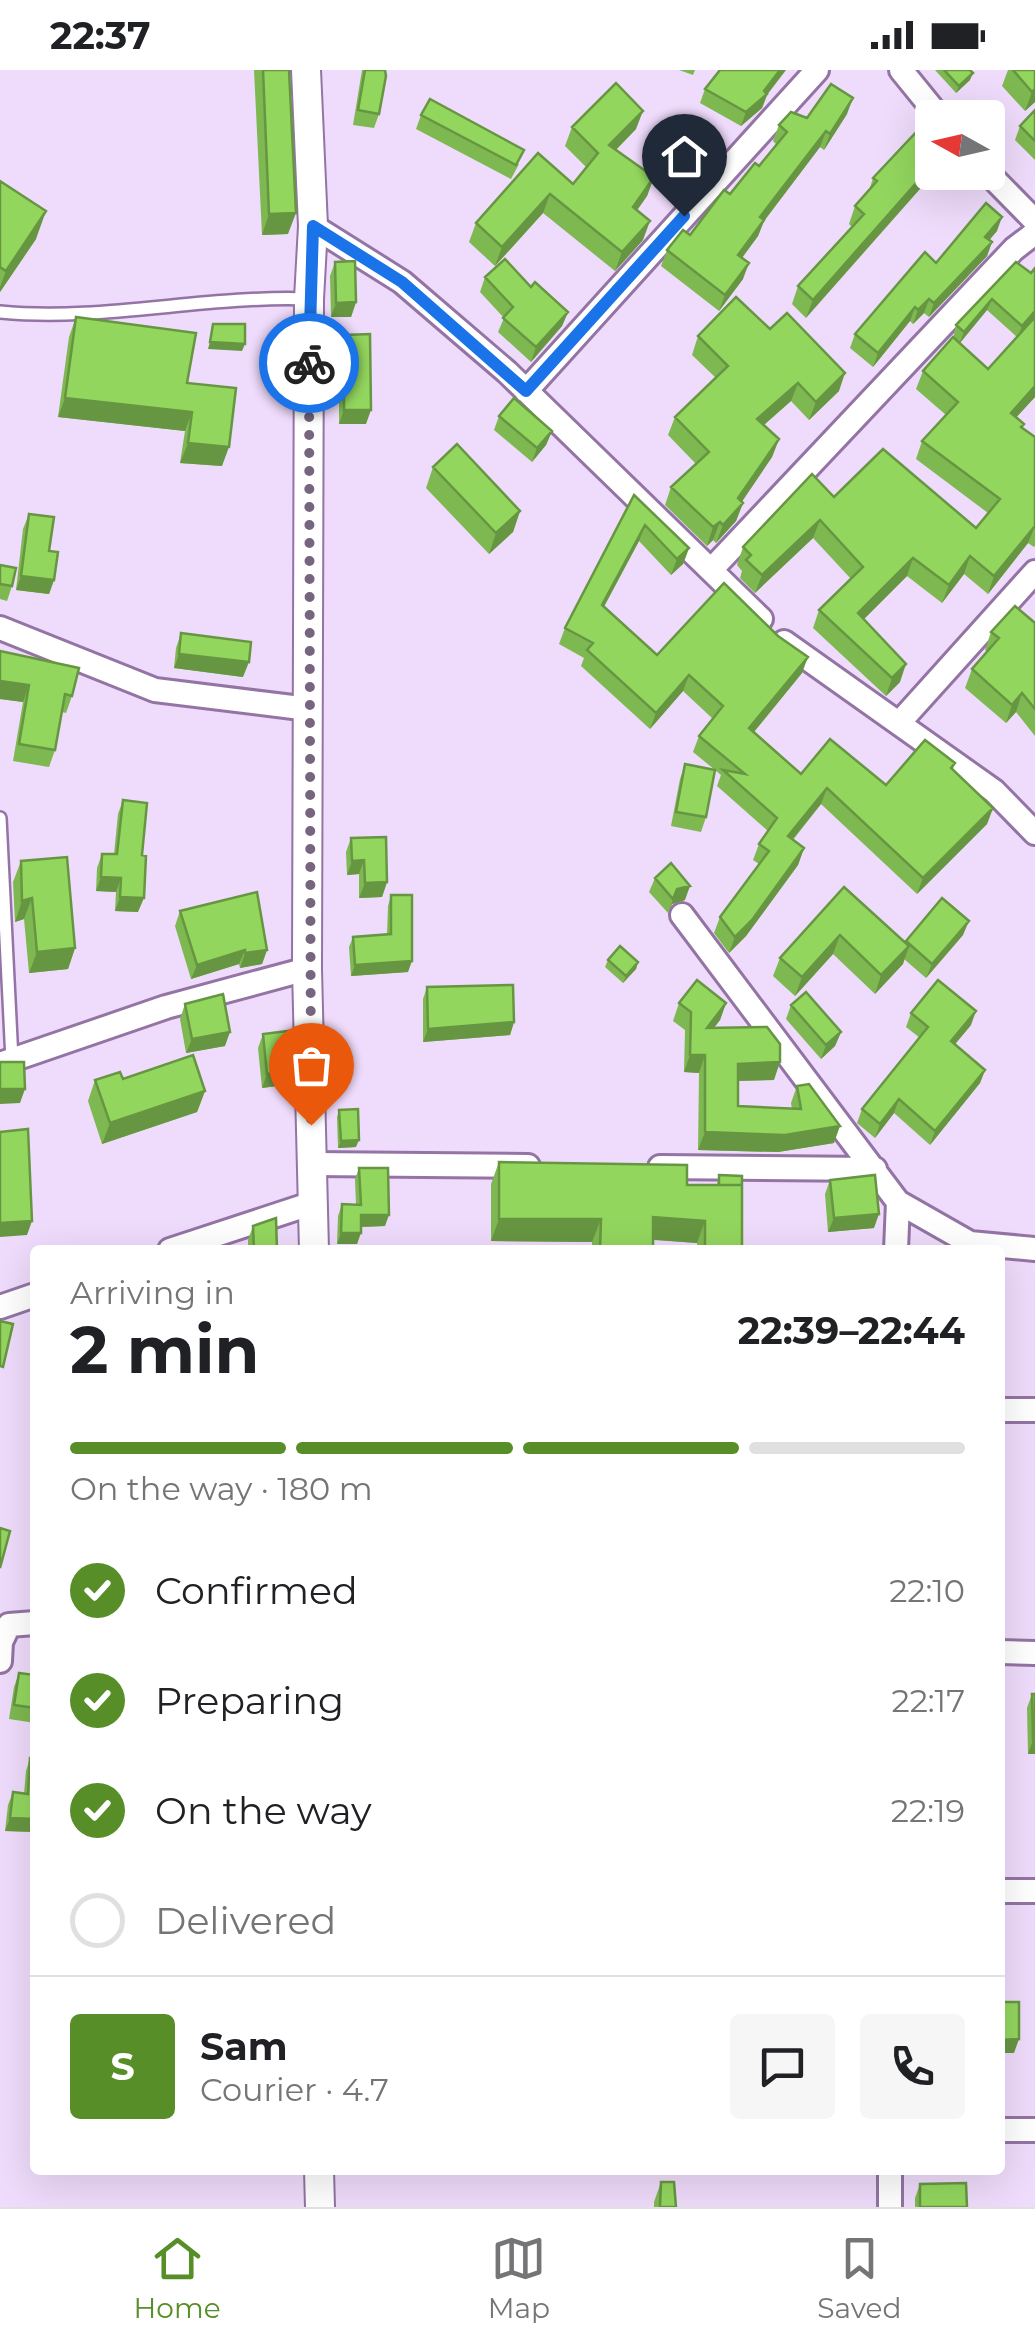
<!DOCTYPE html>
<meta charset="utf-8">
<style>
:root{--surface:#fff;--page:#f6f6f6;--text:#202124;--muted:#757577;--line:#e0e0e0;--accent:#588e27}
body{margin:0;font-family:Montserrat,sans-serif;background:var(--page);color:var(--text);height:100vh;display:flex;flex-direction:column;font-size:38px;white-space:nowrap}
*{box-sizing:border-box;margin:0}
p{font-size:32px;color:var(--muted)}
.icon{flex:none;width:55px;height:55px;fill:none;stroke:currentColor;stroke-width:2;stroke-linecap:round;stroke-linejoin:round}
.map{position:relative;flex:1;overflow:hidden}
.drawer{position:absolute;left:30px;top:1175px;width:975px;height:930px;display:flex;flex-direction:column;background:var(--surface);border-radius:10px;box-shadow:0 10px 40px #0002}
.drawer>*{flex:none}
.needle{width:65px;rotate:278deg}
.fabs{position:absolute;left:915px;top:30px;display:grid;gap:20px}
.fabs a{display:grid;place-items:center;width:90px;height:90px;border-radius:10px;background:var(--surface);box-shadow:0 10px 40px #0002;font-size:50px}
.pin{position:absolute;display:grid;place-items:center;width:85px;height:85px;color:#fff;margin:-102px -42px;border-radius:50% 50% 50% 0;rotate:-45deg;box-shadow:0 0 10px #0007}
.pin .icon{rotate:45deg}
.courier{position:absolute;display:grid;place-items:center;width:100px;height:100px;margin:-50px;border:8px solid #1a73e8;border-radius:50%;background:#fff;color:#222;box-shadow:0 2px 12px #0007}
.headline em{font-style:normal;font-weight:700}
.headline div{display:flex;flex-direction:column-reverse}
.headline{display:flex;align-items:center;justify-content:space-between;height:170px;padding:0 40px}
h1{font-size:65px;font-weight:700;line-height:75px}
.bar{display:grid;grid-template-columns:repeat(4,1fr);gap:15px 10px;align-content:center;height:120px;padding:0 40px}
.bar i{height:12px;border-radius:8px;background:var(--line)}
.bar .active{background:var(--accent)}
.bar p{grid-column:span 4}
.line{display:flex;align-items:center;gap:25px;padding:0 40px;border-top:2px solid var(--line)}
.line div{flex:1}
.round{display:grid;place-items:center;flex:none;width:105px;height:105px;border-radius:10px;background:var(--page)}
ol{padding:0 40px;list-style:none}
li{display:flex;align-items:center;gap:30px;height:110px}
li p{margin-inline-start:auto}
li .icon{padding:10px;border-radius:50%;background:var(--accent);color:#fff;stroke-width:4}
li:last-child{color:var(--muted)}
li i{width:55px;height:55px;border:5px solid var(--line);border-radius:50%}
.status{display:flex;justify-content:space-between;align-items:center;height:70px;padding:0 50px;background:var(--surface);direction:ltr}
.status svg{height:28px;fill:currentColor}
.tabs{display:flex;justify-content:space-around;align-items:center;height:140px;border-top:2px solid var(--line);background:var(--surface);font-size:28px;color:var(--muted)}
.tabs a{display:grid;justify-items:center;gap:5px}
.tabs .active{color:var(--accent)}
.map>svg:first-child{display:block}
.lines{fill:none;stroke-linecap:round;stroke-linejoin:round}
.service-casing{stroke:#9374a4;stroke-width:16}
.minor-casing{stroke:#9374a4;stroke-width:28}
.tertiary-casing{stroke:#9374a4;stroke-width:32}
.service{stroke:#fff;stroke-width:11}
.minor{stroke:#fff;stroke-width:22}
.tertiary{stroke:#fff;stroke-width:28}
.wall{fill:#7eb851;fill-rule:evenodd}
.shaded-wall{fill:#679642}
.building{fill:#93d65e;stroke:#679642;stroke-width:2.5}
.done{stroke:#75657e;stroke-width:10;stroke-dasharray:0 18}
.route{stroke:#1a73e8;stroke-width:12}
</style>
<div class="status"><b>22:37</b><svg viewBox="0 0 49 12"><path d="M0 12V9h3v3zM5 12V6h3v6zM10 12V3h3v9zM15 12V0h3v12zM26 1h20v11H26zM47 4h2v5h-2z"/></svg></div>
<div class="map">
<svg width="1035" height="2137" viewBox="0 0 1035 2137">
<rect width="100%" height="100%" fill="#efdbfb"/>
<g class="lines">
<defs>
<path id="service" d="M0,242C103,252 205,225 309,229
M0,748L12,990"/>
<path id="minor" d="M901,0L940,48
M987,102L1035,151
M313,156L402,212L507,302L761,549
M526,321L817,0
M711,500L1014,179L1035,163
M0,558L155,620L309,639
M784,572L994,721L1035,763
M899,653L1035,502
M682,845L898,1132L970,1173L1035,1179
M0,994L166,937L307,899
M312,1094L528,1096
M660,1097L875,1099
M170,1180L313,1133
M896,1180L898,1132
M0,1237L35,1225
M1000,1340H1035
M1000,1582L1035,1583
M0,1591L1,1572L9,1555L35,1553
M1000,1821H1035
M1000,2060H1035
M890,2100V2137"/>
<path id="tertiary" d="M306,0L313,156L309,229L307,899L314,1180
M319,2100L320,2137"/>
</defs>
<!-- service casing -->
<use href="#service" class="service-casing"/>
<!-- minor casing -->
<use href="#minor" class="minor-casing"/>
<!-- tertiary casing -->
<use href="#tertiary" class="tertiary-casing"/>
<!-- service -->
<use href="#service" class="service"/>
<!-- minor -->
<use href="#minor" class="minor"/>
<!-- tertiary -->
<use href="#tertiary" class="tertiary"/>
</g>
<!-- wall -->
<path class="wall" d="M254,0H289L288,164L262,165Z
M362,0H385L379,44L374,58L353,55Z
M679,0H695L693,5Z
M935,0H970V10L956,23Z
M1008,0H1035V32L1025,41L1002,16Z
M705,19L767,25L762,38L741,56L700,33Z
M1035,40V90L1015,70L1020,56Z
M847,44L824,80L820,77L764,151L758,166L742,188L743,209L719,241L661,196L667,180L690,165L759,96L776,74L773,71L779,55L807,48Z
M421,45L519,94L511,109L416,59Z
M941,48L806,248L792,234L798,216L852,157L849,154L855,136L869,121L873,108Z
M572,57L636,59L616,80L654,107L647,126L637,140L643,170L615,201L543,143L495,196L469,172L476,153L573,114L587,98L565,76Z
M0,111L36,169L0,222Z
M997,161L989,170L992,172L987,186L929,247L924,243L913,254L910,251L873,297L850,278L855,264L936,193Z
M335,192L356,232L351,247H331L330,206Z
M1016,192L1035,327L1016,347L1024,354L1022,358L1035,367V476L1034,477L1028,473L988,524L964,504L942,533L907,506L864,549L900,612L886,626L813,558L819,540L851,509L813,468L755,523L740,508L742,501L737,495L743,477L834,427L976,458L988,443L916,389L922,371L946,345L916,319L923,301L953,268L956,255ZM987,240L1017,267L988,299L960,273Z
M485,207L531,217L568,242L562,256L531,292L498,262L504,248L480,222Z
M76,247L187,313L222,396L180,393L185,361L58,347L69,267Z
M770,259L839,321L809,350L791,331L764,355L779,369L772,387L742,431L743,433L736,451L716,473L713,470L707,476L665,435L671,417L696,394L668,365L675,347L716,308L692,285L698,266Z
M344,265L366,354H339V279Z
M499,346L552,361L546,375L532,392L494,360Z
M433,397L520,441L513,462L489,484L426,418Z
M634,425L689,478L683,494L671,505L639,471L604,537L657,585L802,603L754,662L801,704L886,715L955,693L953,699L993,738L987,754L917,824L821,734L793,770L804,778L798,795L746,866L729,883L714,863L720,847L759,794L753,790L759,774L768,761L717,716L721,705L715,700L706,747L701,762L671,756L680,709L685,694L715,700L693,682L699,666L713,649L683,621L650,659L581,596L584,588L559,574L565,558Z
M29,444L49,481L54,510L49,524L16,520L23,459Z
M0,495L12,516L7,531L0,529Z
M1035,553V666L1016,642L1006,653L965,618L972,599L987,582L985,580L991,562Z
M181,563L243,607L174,598L176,578Z
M0,581L72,626L66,643L62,642L55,680L49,697L13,691L23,632L0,629Z
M123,730L142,785L138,842L115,841L116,822L96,821L97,798L102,784H114L118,744Z
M351,768L387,812L382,827L359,828V804L347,805L346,782Z
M21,791L75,878L68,899L29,903L24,849L15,852L13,812Z
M655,808L685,830L672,834L668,843L649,822Z
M844,817L905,872L963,865L926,908L904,889L903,894L875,924L833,884L795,926L773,906L780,888Z
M391,825L408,902L351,906L349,877L353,867L387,864L388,836Z
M180,841L267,880L262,894L240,898L239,894L191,909L175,856Z
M608,890L638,892L636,899L623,913L605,897Z
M427,917L514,952L510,965L423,972V929Z
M679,933H726L720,950L714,957L774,1010L738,1011V1036L792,1039L791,1033L797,1016L834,1073L778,1082L698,1080L699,1003L684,1002L685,960L673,951Z
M185,934L225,976L186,983L180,949Z
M791,935L841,962L835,976L821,989L786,949Z
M911,943L971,955L955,974L985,1000L980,1013L930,1075L894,1043L875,1068L857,1053L862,1039L920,968L906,957Z
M263,964L292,1014L262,1018L258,978Z
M123,1009L205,1021L197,1042L102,1074L88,1031L95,1010Z
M339,1040L356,1077L338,1078L337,1047Z
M499,1092L687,1115H717L719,1105L742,1180H697V1173L653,1170V1180H592V1172L491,1171V1114Z
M359,1098L385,1156L361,1157L357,1174H337L338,1146L342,1134L356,1135L355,1109Z
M830,1110L874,1158L828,1162L825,1124Z
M253,1156L277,1180H248V1170Z
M19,1603L35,1605V1653L9,1649L14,1617Z
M1032,1624H1035V1684H1028L1027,1638Z
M30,1688L35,1762L5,1761L8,1735L13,1722L24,1724L26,1701Z
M661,2112L676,2137H654V2132Z
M920,2114L967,2137H915V2128Z"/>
<!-- shaded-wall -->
<path class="shaded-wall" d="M780,0H786L767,25L762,38L741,56L746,42Z
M973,3L970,10L956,23L959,16Z
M1035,19V32L1025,41L1032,22Z
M853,28L847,44L824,80L830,64Z
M643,41L636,59L602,94L609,75Z
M826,61L820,77L764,151L758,166L732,201L738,185L760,147Z
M932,95V102H935L806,248L813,230Z
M654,107L647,126L626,156L633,137Z
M550,124L543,143L495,196L502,177Z
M46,141L36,169L0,222V217L6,201Z
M296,143L288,164L262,165L269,144Z
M1002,147L997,161L980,181L985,167Z
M650,151L643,170L615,201L622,182Z
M992,172L987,186L929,247L934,233Z
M749,193L743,209L719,241L725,225Z
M929,229L924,243L913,254L918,240Z
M992,229L987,240L959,274L964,262Z
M356,232L351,247H331L336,233Z
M915,237L910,251L873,297L878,283Z
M1035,241V248L1018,268L1022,256Z
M568,242L562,256L531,292L536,277Z
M210,272L245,274L242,281L208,279Z
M845,303L839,321L809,350L816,332Z
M798,313L791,331L750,367L757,349Z
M1035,316V327L1004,361L1011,343Z
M65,328L192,342L185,361L58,347Z
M344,340H371L366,354H339Z
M552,361L546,375L532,392L537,378Z
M779,369L772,387L735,442L743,433L736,451L716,473L723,455L738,428Z
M188,373L229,377L222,396L180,393Z
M520,441L513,462L489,484L496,463Z
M820,450L813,468L755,523L762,505Z
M720,452L713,470L707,476L713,457Z
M645,455L639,471L596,551L602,535Z
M1035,456L1028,473L988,524L994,506Z
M689,478L683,494L671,505L677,489Z
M970,486L964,504L942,533L949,515Z
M913,488L907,506L852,561L858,543Z
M21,506L54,510L49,524L16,520Z
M179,584L249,592L243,607L174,598Z
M808,587L802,603L744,674L749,658Z
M906,594L900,612L886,626L892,608Z
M689,605L683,621L650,659L656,643Z
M0,611L29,615L23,632L0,629Z
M1022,623L1016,642L1006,653L1012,635Z
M827,718L821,734L782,782L788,766Z
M993,738L987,754L917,824L923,808Z
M804,778L798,795L746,866L729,883L735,867Z
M364,790L359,804L347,805L352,791Z
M101,807L121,808L116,822L96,821Z
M387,812L382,827L359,828L365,813Z
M690,816L685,830L672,834L668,843L677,819Z
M120,827L144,828L138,842L115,841Z
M32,828L24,849L15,852L22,831Z
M969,851L963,865L926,908L932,894Z
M840,865L833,884L795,926L802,907Z
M909,876L903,894L875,924L881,905Z
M75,878L68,899L29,903L37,882Z
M245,880L239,894L191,909L197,895Z
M267,880L262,894L240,898L245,883Z
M412,891L408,902L351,906L355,895Z
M638,892L636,899L623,913L626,906Z
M726,933L720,950L701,975L707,958Z
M976,941L971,955L946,985L951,971Z
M514,952L510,965L423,972L428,959Z
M230,962L225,976L186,983L192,969Z
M841,962L835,976L821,989L826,975Z
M690,985H705L699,1003L684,1002Z
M780,992L774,1010L732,1011L738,994Z
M298,1000L292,1014L262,1018L267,1004Z
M985,1000L980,1013L930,1075L935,1061Z
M0,1019H25L20,1033L0,1034Z
M205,1021L197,1042L102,1074L110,1053Z
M899,1029L894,1043L875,1068L880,1054Z
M840,1056L834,1073L778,1082L698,1080L705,1062Z
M359,1070L356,1077L338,1078L341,1071Z
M879,1144L874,1158L828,1162L834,1148Z
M361,1145H389L385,1156L357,1157Z
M653,1147L705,1151L697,1173L645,1169Z
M499,1149H601L592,1172L491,1171Z
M32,1151L27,1165L0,1167V1153Z
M341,1163H361L357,1174H337Z
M1033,1670H1035V1684H1028Z
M10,1748L35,1749V1762L5,1761Z
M1019,1969L1014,1983H1000V1970Z"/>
<!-- building -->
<path class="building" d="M263,0H289L296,143L269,144Z
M365,0H385L386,6L379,44L358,40Z
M720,0H780L764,21L767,24L746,42L705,19Z
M944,0H970L973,3L959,16Z
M1013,0H1035V19L1032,22Z
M616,13L643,41L609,75L654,107L633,137L650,151L622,182L550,124L502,177L476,153L538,83L573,114L598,83L572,57Z
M831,14L853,28L830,64L826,61L760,147L764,150L738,185L749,193L725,225L667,180L683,160L690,165L724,120L730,124L755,93L759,96L787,62L779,55L791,42L807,48Z
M430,29L524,80L516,95L421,45Z
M1035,40V71L1020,56Z
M935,42L941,48H932V95L813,230L798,216L864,144L855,136L877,111L873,108Z
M0,111L46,141L6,201L0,197Z
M986,133L1002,147L985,167L992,172L934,233L929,229L918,240L915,237L878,283L855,264L925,182L936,193Z
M505,189L531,217L535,212L568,242L536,277L503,248L513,237L485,207Z
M355,191L356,232L336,233L335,192Z
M1016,192L1031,203L1035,198V241L1022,256L992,229L964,262L956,255Z
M736,227L770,259L787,243L845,303L816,332L798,313L757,349L779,369L738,428L743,433L723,455L720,452L713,457L671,417L709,382L675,347L728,296L698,266Z
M76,247L196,263L187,313L236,318L229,377L188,373L192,342L65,328Z
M1035,247V316L1011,343L1024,354L1021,357L1035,367V456L994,506L970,486L949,515L913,488L858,543L906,594L892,608L819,540L863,497L820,450L762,505L746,490L751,485L743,477L812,404L834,427L883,379L976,458L1000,429L922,371L958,332L923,301L953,267L988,299Z
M213,254H245V274L210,272Z
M370,264L371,340H344V265Z
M514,328L552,361L537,378L499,346Z
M457,374L520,441L496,463L433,397Z
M634,425L689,478L677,489L645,455L602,535L657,585L724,513L778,566L808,587L749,658L801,704L830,669L886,715L925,670L955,693L951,698L993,738L923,808L827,718L788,766L804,778L752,850L735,867L720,847L769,781L759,774L777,748L723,700L745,704L699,666L723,636L689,605L656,643L587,580L593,573L565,558Z
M29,444L54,447L49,481L58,482L54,510L21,506Z
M0,495L16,498L12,516L0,514Z
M1015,536L1035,553V639L1022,623L1012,635L972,599L999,568L991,562Z
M181,563L251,572L249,592L179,584Z
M0,581L79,598L72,626L65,624L55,680L19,674L29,615L0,611Z
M685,694L715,700L706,747L676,742Z
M123,730L147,733L142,785L146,786L144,828L120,827L121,808L101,807L102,784H117Z
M386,767L387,812L365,813L364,790L352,791L351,768Z
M67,787L75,878L37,882L32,828L22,831L21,791Z
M671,793L690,816L677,819L673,829L655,808Z
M844,817L909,876L881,905L840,865L802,907L780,888Z
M257,822L267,880L245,883V880L197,895L180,841Z
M391,825H412V891L355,895L353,867L391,864Z
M942,828L969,851L932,894L906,871Z
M620,876L638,892L626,906L608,890Z
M697,910L726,933L707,958L767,957L780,974V992L738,994V1036L801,1039L797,1016L809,1014L840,1056L785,1065L705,1062V985H690L691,942L679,933Z
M938,910L976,941L951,971L985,1000L935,1061L899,1029L880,1054L862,1039L928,957L911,943Z
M513,915L514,952L428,959L427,917Z
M806,922L841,962L826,975L791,935Z
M223,924L230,962L192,969L185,934Z
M296,960L298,1000L267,1004L263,964Z
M193,985L205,1021L110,1053L95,1010L120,1002L123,1009Z
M0,992H24L25,1019H0Z
M358,1039L359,1070L341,1071L339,1040Z
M28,1059L32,1151L0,1153V1062Z
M499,1092L687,1095V1115H742V1180H705V1151L653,1147V1180H600L601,1149H499Z
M359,1098H388L389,1145H361V1163H341L342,1134L361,1135Z
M719,1105L742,1106V1115H719Z
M875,1105L879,1144L834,1148L830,1110Z
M276,1148L277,1180H254L253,1156Z
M0,1251L13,1254L3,1297L0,1296Z
M0,1458L10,1461L0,1498Z
M19,1603L35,1605V1638L14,1635Z
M1032,1624H1035V1670H1033Z
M30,1688H35V1749L10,1748L13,1722L28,1724Z
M1000,1932H1019V1969L1000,1970Z
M661,2112H674L676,2137H660Z
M966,2113L967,2137H920V2114Z"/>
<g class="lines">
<!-- done -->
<path class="done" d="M309,293L311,1055"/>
<!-- route -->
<path class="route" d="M309,293L313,156L402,212L526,321L684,146"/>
</g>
</svg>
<div class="fabs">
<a><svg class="needle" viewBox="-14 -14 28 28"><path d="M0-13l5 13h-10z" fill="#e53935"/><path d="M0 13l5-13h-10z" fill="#757577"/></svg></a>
</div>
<div class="pin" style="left:311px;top:1055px;background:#ea580c"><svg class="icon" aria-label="bag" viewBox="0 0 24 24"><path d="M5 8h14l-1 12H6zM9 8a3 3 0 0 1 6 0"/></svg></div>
<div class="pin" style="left:684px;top:146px;background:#1f2937"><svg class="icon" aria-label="home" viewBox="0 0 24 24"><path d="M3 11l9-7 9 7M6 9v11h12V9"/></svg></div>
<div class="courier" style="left:309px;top:293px"><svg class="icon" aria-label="bike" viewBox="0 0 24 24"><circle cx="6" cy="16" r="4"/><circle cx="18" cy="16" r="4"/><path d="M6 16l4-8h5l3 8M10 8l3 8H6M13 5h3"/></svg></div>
<section class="drawer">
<div class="headline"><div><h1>2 min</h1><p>Arriving in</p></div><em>22:39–22:44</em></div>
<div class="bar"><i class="active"></i><i class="active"></i><i class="active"></i><i></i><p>On the way · 180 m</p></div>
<ol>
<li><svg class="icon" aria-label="check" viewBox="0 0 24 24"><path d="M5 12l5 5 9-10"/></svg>Confirmed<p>22:10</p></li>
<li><svg class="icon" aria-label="check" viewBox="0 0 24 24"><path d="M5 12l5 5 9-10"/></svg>Preparing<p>22:17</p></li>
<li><svg class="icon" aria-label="check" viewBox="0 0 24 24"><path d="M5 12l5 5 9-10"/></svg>On the way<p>22:19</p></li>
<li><i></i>Delivered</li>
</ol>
<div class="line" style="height:180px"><b class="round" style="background:var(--accent);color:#fff">S</b><div><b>Sam</b><p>Courier · 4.7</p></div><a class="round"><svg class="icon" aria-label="chat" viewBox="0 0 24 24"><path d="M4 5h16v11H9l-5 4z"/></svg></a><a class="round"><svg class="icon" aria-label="phone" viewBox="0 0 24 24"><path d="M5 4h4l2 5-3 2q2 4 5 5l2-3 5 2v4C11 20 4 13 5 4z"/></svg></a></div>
</section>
</div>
<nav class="tabs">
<a class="active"><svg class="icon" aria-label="home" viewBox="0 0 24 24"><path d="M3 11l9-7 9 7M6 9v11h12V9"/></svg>Home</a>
<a><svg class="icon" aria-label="map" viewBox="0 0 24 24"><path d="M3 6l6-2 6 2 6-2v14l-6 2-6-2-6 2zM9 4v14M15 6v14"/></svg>Map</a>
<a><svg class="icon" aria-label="saved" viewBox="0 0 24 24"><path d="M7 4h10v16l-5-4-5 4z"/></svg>Saved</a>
</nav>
